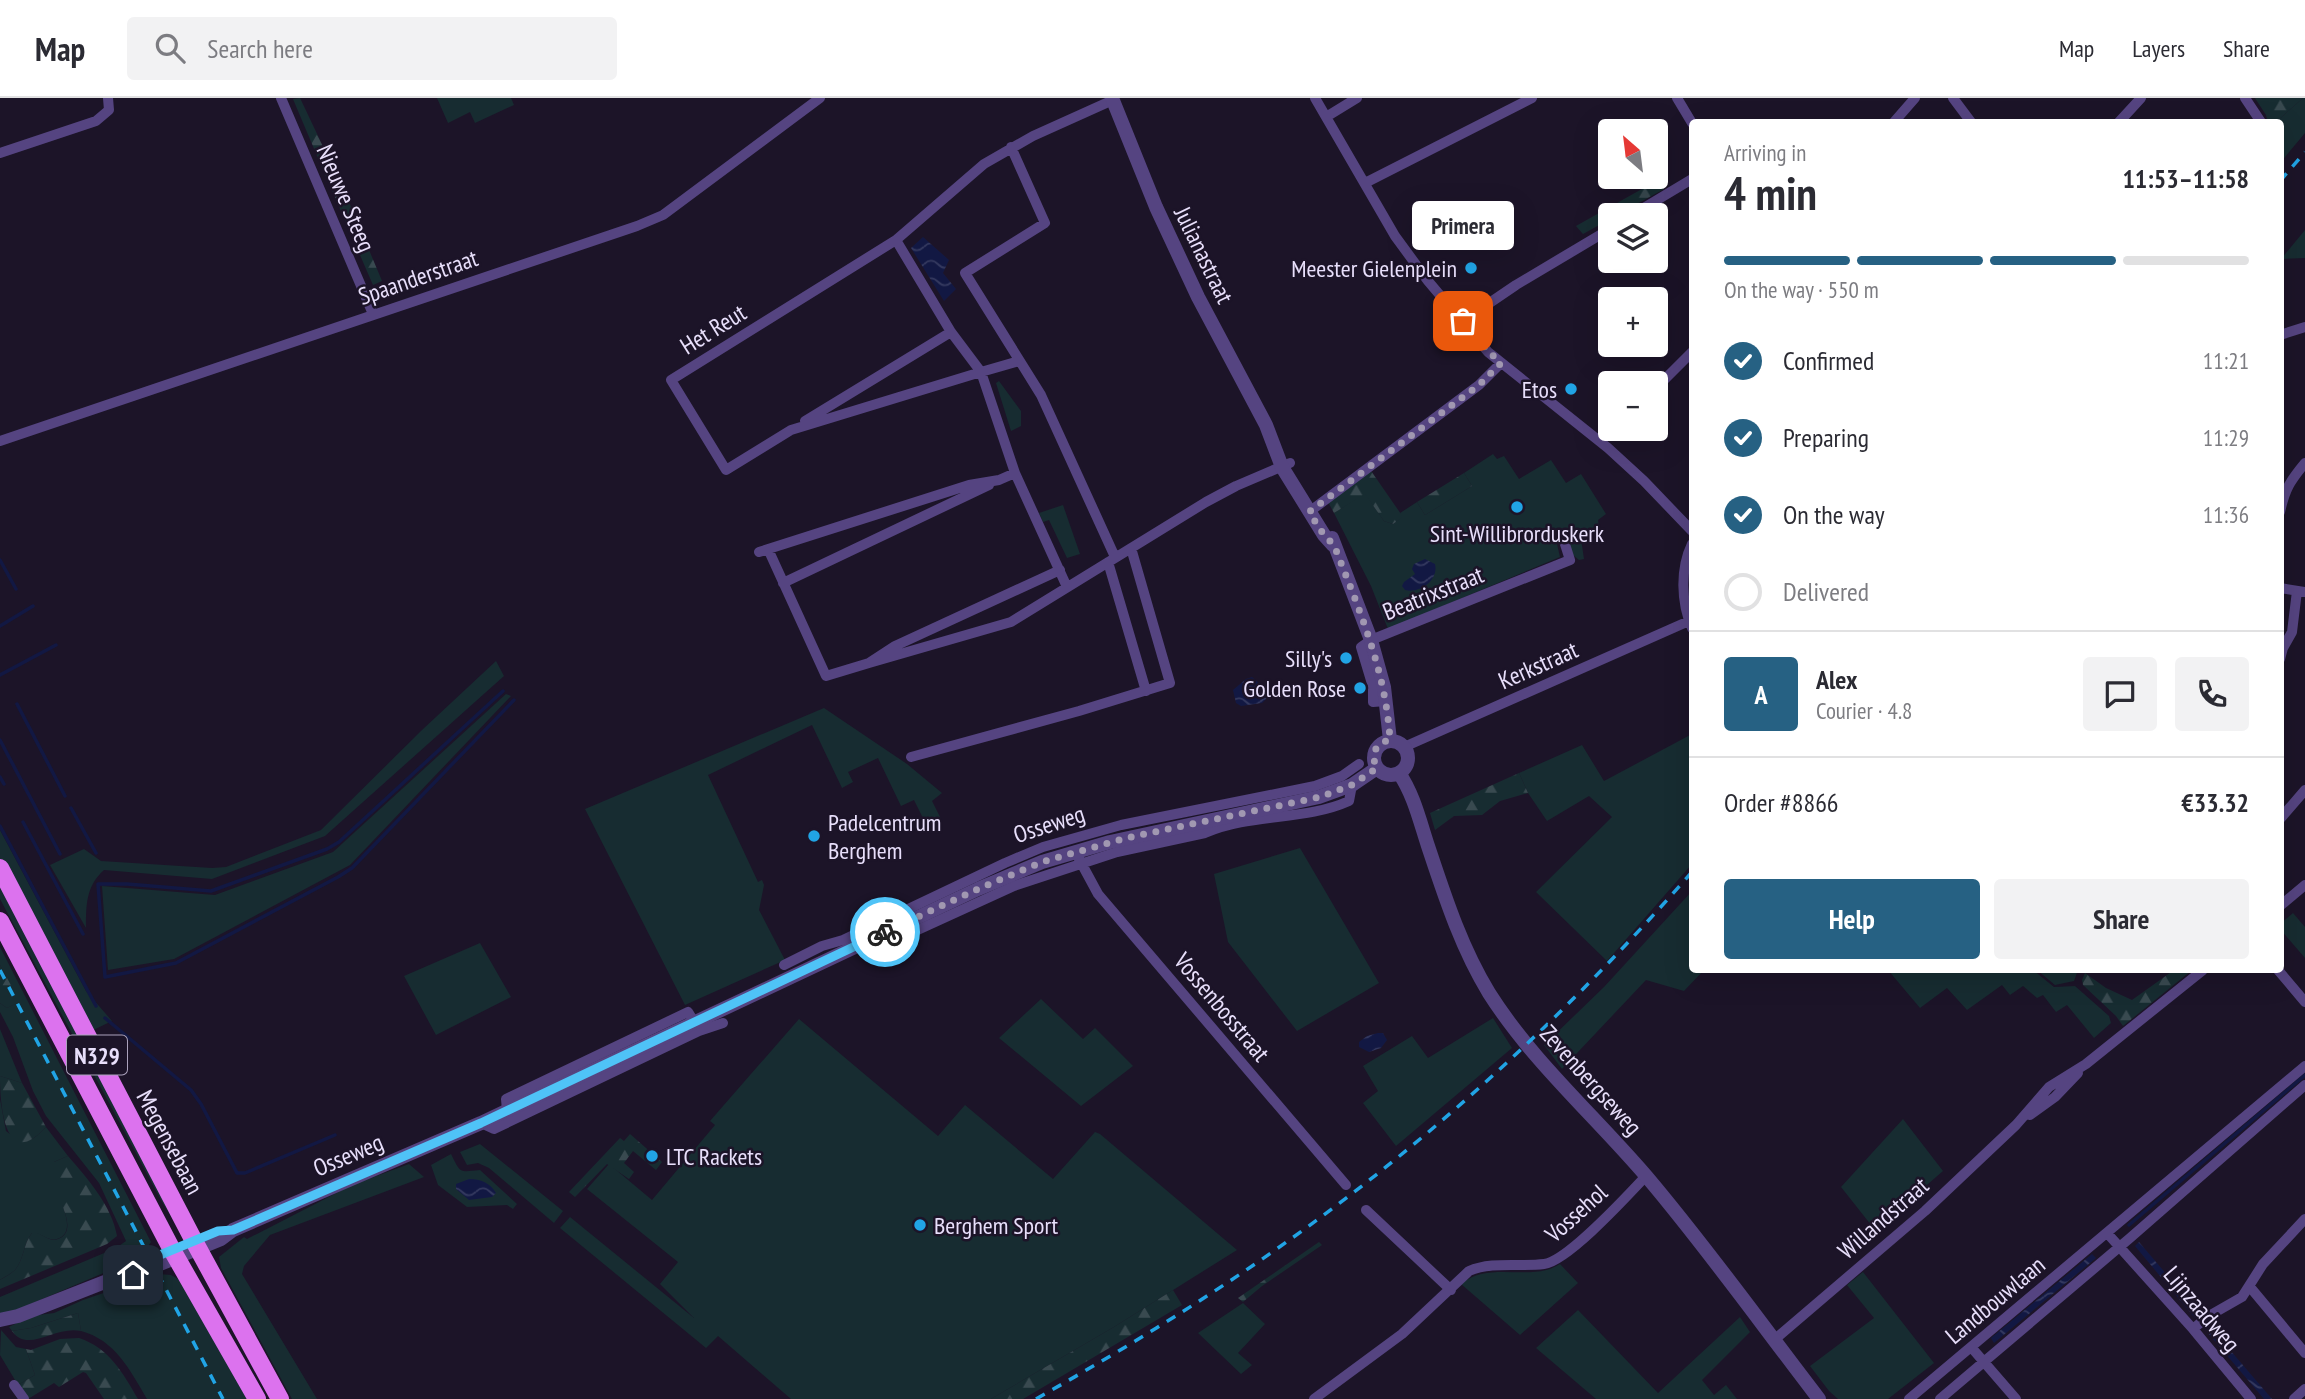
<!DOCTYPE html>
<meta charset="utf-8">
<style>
:root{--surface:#fff;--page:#f2f2f3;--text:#2b2b33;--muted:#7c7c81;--line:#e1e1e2;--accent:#266183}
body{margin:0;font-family:"PT Sans Narrow",sans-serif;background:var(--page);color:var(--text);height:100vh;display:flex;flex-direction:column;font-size:26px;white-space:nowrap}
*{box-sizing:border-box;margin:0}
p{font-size:23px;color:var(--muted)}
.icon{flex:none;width:38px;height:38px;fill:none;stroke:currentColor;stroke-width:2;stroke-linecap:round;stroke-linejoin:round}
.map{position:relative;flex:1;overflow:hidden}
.drawer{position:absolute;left:1689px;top:21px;width:595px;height:854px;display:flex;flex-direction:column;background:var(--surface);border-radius:7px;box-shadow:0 7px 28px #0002}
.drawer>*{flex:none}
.needle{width:46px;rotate:332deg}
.fabs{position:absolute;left:1598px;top:21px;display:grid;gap:14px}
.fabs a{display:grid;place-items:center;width:70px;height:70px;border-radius:7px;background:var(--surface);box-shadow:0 7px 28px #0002;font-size:35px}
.pin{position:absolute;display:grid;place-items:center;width:60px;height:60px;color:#fff;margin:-30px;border-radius:14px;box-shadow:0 4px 10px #0006}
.courier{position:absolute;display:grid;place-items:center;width:70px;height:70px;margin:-35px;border:5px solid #4fc3f7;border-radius:50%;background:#fff;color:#222;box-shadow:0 2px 9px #0007}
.bubble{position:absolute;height:49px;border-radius:7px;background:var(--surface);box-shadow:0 7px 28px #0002;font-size:23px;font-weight:700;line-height:49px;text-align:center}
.head em{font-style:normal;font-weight:700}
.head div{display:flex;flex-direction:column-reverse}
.head{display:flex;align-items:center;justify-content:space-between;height:119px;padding:0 35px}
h1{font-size:46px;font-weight:700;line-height:52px}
.bar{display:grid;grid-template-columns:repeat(4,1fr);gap:10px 7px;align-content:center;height:84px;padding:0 35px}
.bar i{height:9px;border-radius:5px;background:var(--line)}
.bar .on{background:var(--accent)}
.bar p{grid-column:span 4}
.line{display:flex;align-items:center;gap:18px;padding:0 35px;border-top:2px solid var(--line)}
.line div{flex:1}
.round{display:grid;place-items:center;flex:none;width:74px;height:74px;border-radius:7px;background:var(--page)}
ol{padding:0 35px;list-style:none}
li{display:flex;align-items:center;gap:21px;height:77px}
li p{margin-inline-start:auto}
li .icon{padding:7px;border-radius:50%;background:var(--accent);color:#fff;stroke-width:4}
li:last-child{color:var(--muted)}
li i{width:38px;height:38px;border:4px solid var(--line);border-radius:50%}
.cta{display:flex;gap:14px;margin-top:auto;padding:14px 35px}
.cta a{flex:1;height:80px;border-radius:7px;background:var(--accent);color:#fff;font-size:28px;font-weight:700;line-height:80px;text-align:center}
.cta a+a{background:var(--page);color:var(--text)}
header{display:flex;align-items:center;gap:42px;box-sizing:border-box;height:98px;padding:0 35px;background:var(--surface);border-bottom:2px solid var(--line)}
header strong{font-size:33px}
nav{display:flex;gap:38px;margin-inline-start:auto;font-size:24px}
.search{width:490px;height:63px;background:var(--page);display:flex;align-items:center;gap:18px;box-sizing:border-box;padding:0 24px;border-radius:7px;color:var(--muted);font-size:26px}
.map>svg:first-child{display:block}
.green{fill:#172c31}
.forest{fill:url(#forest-firs)}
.water{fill:url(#water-waves)}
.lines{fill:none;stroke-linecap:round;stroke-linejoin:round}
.stream{stroke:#121843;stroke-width:3.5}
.minor{stroke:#554481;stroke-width:10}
.tertiary{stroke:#554481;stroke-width:14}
.primary{stroke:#dc72ee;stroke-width:18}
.rail{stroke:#21a4e5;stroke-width:3.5;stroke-dasharray:10 9;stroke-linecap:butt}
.done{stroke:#a198b1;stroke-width:7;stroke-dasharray:0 12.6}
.route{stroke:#4fc3f7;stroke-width:9}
.poi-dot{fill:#21a4e5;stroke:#1c1428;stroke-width:2.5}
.labels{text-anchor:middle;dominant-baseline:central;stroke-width:5;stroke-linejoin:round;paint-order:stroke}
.shield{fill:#1c1428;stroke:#aba2bc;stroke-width:2}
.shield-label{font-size:23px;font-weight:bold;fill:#e8dffb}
.street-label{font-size:24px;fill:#e8dffb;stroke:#1c1428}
.poi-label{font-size:24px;fill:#e8dffb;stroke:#1c1428;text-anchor:end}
</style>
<header>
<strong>Map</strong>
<div class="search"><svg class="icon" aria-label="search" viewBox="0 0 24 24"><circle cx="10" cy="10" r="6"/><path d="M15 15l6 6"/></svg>Search here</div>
<nav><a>Map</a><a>Layers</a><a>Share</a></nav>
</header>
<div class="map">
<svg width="2305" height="1301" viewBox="0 0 2305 1301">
<defs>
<pattern id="forest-firs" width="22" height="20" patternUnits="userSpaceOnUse" patternTransform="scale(1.75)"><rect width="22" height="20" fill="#172c31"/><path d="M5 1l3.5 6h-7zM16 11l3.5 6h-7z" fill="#394a50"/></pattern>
<pattern id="water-waves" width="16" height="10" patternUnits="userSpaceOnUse" patternTransform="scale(1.75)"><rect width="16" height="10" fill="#121843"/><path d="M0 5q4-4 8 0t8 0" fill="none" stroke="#34395f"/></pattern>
</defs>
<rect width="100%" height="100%" fill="#1c1428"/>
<!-- green -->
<path class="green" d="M437,0H511L514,7L475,25L470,14L448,25Z
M2303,0H2305V35L2280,65V24H2276Z
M2305,132V160L2281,161Z
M999,283L1021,313V328L1011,333L996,285Z
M1493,356L1497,361L1504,358L1519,381L1551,362L1566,385L1581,376L1606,416L1598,422L1599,429L1580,434L1584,461L1579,462L1573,457L1567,441L1557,446L1560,459L1388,531L1371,488L1334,415L1365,395L1384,423L1393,426L1402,419L1400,415L1417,404L1425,417L1472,388L1464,375Z
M1063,407L1080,456L1067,460L1049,422L1043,424L1039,415Z
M496,563L504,578L325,738L212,781L104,772C86,788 86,807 86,830L50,767L84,751L101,763L212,770L226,769L321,732L422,632Z
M506,596L511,598L350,767L174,861L108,872L102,788L215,797L333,754Z
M824,610L907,666L942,695L932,703L942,723L928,730L914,702L901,708L878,660L848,674L853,684L842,690L812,627L708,677L758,784L762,782L764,787L759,812L785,862L685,907L585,711Z
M1692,636V766L1607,863L1536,794L1612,719L1589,698L1547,723L1528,695L1519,675L1582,647L1604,683Z
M0,732L86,893L112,923L85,936L184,1119L172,1120L162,1104L0,801Z
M1300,750L1379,885L1297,933L1228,844L1214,776Z
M1692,793V872H1704L1684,893L1646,882L1562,971L1544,947L1604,889Z
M2293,815L2305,829V860L2280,831V826Z
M480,845L511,899L436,937L404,878Z
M0,849L151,1144L143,1156L113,1171L0,1219V1199L116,1150L126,1143L99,1085L46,1018L33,993L13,939L0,914V905L7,910L19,904L0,867Z
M1888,872H2033L2054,889L2075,888L2109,918L2111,925L2094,940L2067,907L2056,914L2043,897L2037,900L2023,888L2010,897L2002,887L1967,912L1947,890L1920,910Z
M2037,872H2078L2074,883L2055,887Z
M1041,901L1083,941L1095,930L1133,968L1081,1008L999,940Z
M1493,920L1512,950L1396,1048L1363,1005L1378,993L1363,968L1412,938L1428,960Z
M799,921L938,1038L965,1007L1053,1081L1095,1034L1100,1036L1237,1152L1114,1229L991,1301H791L718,1238L706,1250L560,1130L570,1119L694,1220L660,1186L678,1164L587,1091L609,1066L652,1102L715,1027L710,1023Z
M0,931L22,985L0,978Z
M0,1001L6,1033C24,1047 30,1046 46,1029L68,1058L54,1064C56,1077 58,1090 61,1102C64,1113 75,1136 57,1141C48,1144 41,1134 32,1135C23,1146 24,1162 15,1172C11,1176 4,1179 0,1182Z
M1903,1021L1943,1073L1875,1132L1841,1089Z
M480,1046L563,1113L554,1125L489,1070L478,1065L467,1067L460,1054Z
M451,1056C461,1076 459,1074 480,1072L517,1106L513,1111L507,1107L467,1109L438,1087L431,1067Z
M409,1066L424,1079L270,1137L244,1168L242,1176L317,1301H292L221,1170L219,1159L244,1139L247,1141L352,1087Z
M1560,1166L1578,1185L1520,1237L1461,1186C1490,1162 1531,1185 1560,1166Z
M1863,1174L1934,1265L1888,1301H1838L1829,1293L1810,1268L1874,1220L1847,1187Z
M159,1176L171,1177L180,1182L250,1301H147C130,1272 115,1242 81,1233L78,1215L31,1230L12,1233L9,1229L30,1218L54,1215L83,1202Z
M1243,1205L1265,1226L1238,1255L1252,1267L1241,1276L1198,1235Z
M1578,1212L1658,1295L1740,1219L1750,1234L1702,1282L1714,1297L1726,1287L1737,1301H1596L1536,1250Z
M1,1232L16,1249L26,1251L35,1277L18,1287L0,1257Z"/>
<!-- forest -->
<path class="forest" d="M300,0L336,76L326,79L293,1Z
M2255,0H2303L2276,24H2268L2266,17Z
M1658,82L1664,91L1617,117H1610V121L1583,136L1576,128Z
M341,85L382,183L373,187L331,90Z
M1369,370L1403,419L1393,426L1384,423L1365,396L1334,415L1327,402Z
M1464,375L1472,388L1425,417L1417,404Z
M1519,675L1528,695L1500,703L1482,717L1454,718L1435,732L1430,715Z
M0,867L20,904L7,910L0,905Z
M2174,872H2192L2123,928L2116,918L2083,887L2082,882L2085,875L2106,890L2132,902Z
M0,978L22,985L46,1029C4,1075 0,1005 0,978Z
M630,1036L662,1064L656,1072L633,1053L624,1065L634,1074L629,1081L607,1066L575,1099L569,1094L620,1040L624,1043Z
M68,1058C87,1080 112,1108 117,1138L107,1146L0,1191V1182C5,1179 11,1176 15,1172C24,1162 23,1146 32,1135C41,1133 48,1145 58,1141C80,1133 57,1099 53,1086C51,1081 50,1075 50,1069L54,1064Z
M1319,1144L1322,1147L1262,1188L1243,1204L1238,1200Z
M1173,1192L1182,1207L1023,1301H991L1114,1229Z
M78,1215L81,1233C55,1227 28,1256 12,1233L31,1230Z
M79,1240C109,1250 123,1275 138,1301H104L86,1275L83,1274L59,1289L54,1285L28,1301L18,1287L35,1277L26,1251L31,1252L60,1241Z"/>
<!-- water -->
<path class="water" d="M923,139L949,162L943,175L956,191L944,203L911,150Z
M1425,461L1435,466C1439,482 1420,496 1405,492L1402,488L1404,484L1415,476L1412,471L1414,466Z
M1252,579L1268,593V599L1262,605L1241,608L1236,605L1233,592L1246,581Z
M1378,935H1383L1387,942L1381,950L1369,954L1359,949V944L1367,938Z
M469,1081C481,1081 490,1085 496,1095L492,1099L469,1102L456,1091V1086Z
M2139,1144L2168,1178L2203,1214L2195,1220L2135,1148Z
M2092,1156L2096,1160L1994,1245L1991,1240Z
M2212,1231L2272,1301H2264L2207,1234Z"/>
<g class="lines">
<!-- stream -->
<path class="stream" d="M0,462L16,491
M0,528L33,508
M0,577L56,547
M503,593L339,744L327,751L211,793L127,786H98L105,879L176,865L338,779L352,770L514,602
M17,606L65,698
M0,642L60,756
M0,679L4,686
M71,710L96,755
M23,724L83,836
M0,728L96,908
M105,920L191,992L201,1006L237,1075H245L335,1037
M2129,1127L2305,977"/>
<!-- minor -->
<path class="minor" d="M281,0L373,216
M1315,0L1395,138L1428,183L1488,254L1608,350L1644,383L1692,433
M1677,0L1692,25
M1953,0L1971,24
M2245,0L2261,24
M1326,19L1357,0
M1894,24L1915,0
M2119,24L2141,0
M1011,49L1045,125L965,175L1041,297L1115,459
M0,55L96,23L109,12L108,0
M1365,85L1532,0
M1632,117L1692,81
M896,142L984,66L1033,38L1113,2
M1463,223L1516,187L1610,131
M2280,237L2305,229
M1019,263L981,274L791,332L726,372L671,282L896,142L951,234L981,274L1015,375L1067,489
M1656,290L1692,254
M805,323L951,234
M1599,342L1612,331
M0,343L637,128L663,117L820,0
M1309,414L1479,287L1501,265
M2280,414C2285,391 2290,383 2305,365
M1692,446C1680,471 1681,504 1692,530
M768,451L826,578L869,565L895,548L1060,472
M759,454L969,387L999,382L1015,375
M1108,464L1146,593
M783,485L989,387
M2280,490L2305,494
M2280,561L2283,550L2292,534L2297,493
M869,565L1011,524L1206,404L1236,388L1290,365
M1386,603L1373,604V589L1361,549L1371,542L1570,462L1564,443
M1404,649L1689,523
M911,659L1079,613L1170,585L1131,450
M2280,721L2305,692
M1078,759L1098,796L1346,1087
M2280,808L2305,787
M871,840L876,851L1014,788L1117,754L1205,735C1251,715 1305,723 1349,703L1352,687
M784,867L822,848L843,842L1005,765L1043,749L1121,727L1315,688L1342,678L1359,666
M2278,872L2305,904
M507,1012L506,1001L688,914L698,930
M2030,1017L2055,999L2078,975
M481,1025L494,1031L699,933L723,925
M1366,1112L1451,1192
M2107,1135L2193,1231L2251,1301
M2250,1189L2305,1255
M2193,1231L2207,1219L2242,1199L2263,1166L2305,1121
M1774,1242L1925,1113L2016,1027L2049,989L2086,966L2203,872
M1971,1249L2016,1301
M14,1287L24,1301
M1314,1301L1402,1236L1469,1173C1492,1163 1519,1169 1544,1166C1568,1163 1628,1097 1646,1078
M1909,1301L2305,968
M1940,1301L2130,1140L2305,987
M2294,1301L2305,1291"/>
<!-- tertiary -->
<path class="tertiary" d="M1112,0L1156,109L1198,199L1266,327L1282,369L1324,437L1333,447
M1332,440L1371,542L1384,589L1390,642
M1374 660a17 17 0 1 1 34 0a17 17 0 1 1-34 0Z
M1399,675C1414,697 1420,724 1428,748C1445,799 1461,849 1489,895C1532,963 1595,1018 1647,1079C1708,1151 1762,1227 1819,1301
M120,1178L133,1177L221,1141L233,1132L481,1025L978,791L1042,764L1110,744L1319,699L1352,687L1377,670
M0,1222L18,1218L120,1178L128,1172"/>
<!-- primary -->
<path class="primary" d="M0,770L194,1143L280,1301
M0,823L172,1152L257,1301"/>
<!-- rail -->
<path class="rail" d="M2280,83L2305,54
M0,872L223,1301
M1036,1301C1119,1254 1200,1205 1278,1150C1432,1042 1568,915 1692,774"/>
</g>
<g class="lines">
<!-- done -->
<path class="done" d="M885,834L978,791L1042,764L1126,740L1320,699L1352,687L1377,670C1370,657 1375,645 1390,642C1386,573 1359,511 1334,447L1324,437L1309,414L1479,287L1501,265L1489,254L1463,223"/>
<!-- route -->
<path class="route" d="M133,1177L120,1178L131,1169L218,1133L233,1132L481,1025L885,834"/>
</g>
<!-- markers -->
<g class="poi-dot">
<circle cx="1471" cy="170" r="7"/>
<circle cx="1571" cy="291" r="7"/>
<circle cx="1517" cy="409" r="7"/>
<circle cx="1346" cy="560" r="7"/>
<circle cx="1360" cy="590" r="7"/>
<circle cx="814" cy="738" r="7"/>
<circle cx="652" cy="1058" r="7"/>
<circle cx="920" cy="1127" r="7"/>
</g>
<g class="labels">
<!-- shield labels -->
<rect class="shield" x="67" y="937.5" width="60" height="39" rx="5"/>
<g class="shield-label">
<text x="97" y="957">N329</text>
</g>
<!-- street labels -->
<g class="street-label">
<text transform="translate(346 100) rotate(67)">Nieuwe Steeg</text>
<text transform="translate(1204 157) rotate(64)">Julianastraat</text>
<text transform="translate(418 179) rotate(-19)">Spaanderstraat</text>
<text transform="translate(713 231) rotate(-32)">Het Reut</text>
<text transform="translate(1433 495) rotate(-22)">Beatrixstraat</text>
<text transform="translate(1538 567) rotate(-24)">Kerkstraat</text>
<text transform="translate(1049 726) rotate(-18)">Osseweg</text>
<text transform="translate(1222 909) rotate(50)">Vossenbosstraat</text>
<text transform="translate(1591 982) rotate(48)">Zevenbergseweg</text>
<text transform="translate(170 1044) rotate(62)">Megensebaan</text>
<text transform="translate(348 1057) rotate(-23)">Osseweg</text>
<text transform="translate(1576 1115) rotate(-42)">Vossehol</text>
<text transform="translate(1883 1120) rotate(-41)">Willandstraat</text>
<text transform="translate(1995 1202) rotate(-40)">Landbouwlaan</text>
<text transform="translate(2202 1211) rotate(50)">Lijnzaadweg</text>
</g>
<!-- poi labels -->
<g class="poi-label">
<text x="1457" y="170">Meester Gielenplein</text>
<text x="1557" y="291">Etos</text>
<text x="1517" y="435" text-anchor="middle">Sint-Willibrorduskerk</text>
<text x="1332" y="560">Silly's</text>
<text x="1346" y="590">Golden Rose</text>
<text x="828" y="724" text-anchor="start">Padelcentrum<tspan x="828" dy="28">Berghem</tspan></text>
<text x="666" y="1058" text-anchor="start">LTC Rackets</text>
<text x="934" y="1127" text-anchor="start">Berghem Sport</text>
</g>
</g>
</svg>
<div class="fabs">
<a><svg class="needle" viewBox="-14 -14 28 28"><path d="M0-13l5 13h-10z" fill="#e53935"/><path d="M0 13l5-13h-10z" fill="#7c7c81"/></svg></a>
<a><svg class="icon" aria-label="layers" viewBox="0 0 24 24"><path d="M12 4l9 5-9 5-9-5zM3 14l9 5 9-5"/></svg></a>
<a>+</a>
<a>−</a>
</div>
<div class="pin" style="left:1463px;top:223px;background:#ea580c"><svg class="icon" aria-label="bag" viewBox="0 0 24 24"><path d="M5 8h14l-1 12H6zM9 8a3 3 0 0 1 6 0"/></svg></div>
<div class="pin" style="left:133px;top:1177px;background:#1f2937"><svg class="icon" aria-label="home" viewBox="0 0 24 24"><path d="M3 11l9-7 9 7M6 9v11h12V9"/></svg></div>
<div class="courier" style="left:885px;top:834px"><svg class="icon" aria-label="bike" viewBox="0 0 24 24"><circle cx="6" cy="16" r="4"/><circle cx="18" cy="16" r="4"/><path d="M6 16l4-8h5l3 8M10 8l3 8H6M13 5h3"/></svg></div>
<div class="bubble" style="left:1412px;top:103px;width:102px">Primera</div>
<section class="drawer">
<div class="head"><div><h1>4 min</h1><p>Arriving in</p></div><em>11:53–11:58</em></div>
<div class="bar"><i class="on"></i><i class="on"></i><i class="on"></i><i></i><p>On the way · 550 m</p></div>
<ol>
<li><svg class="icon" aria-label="check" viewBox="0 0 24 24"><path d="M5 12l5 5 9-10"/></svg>Confirmed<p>11:21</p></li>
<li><svg class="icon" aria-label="check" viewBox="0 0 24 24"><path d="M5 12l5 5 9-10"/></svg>Preparing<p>11:29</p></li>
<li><svg class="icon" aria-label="check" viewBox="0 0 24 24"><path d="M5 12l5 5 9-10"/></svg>On the way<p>11:36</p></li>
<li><i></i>Delivered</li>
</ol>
<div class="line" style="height:126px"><b class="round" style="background:var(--accent);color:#fff">A</b><div><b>Alex</b><p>Courier · 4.8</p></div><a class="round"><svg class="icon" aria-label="chat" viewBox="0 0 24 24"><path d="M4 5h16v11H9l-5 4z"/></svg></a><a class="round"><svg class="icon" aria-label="phone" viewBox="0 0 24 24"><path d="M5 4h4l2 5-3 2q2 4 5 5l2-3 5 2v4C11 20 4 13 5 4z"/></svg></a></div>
<div class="line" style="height:91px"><div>Order #8866</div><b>€33.32</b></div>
<div class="cta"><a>Help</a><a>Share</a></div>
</section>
</div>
